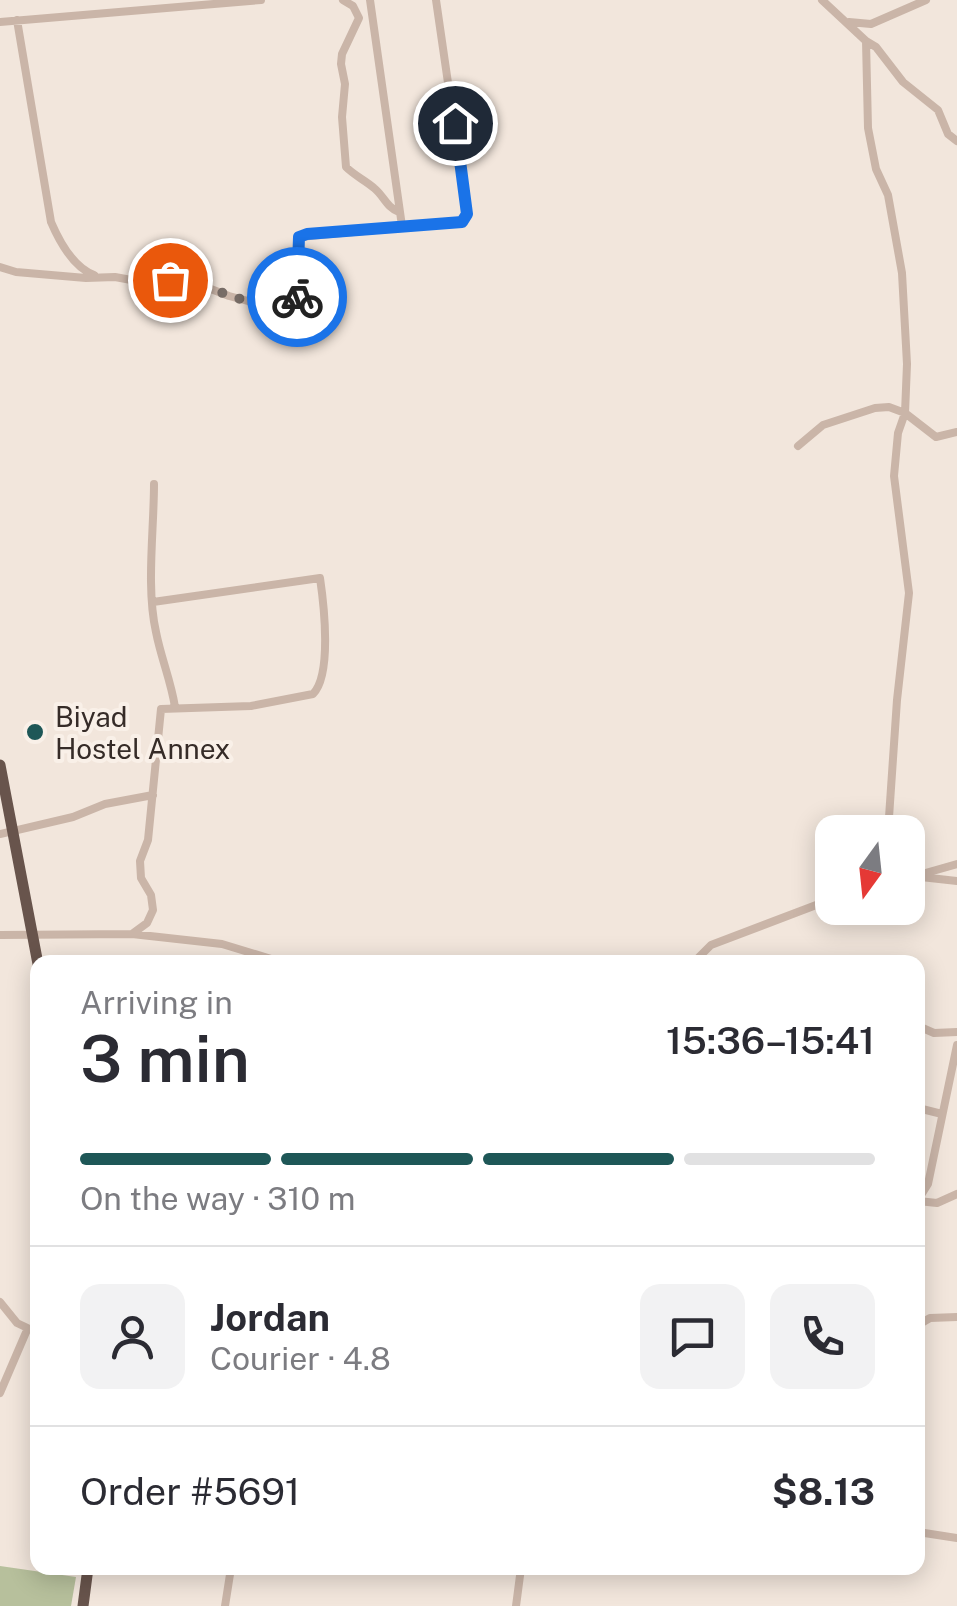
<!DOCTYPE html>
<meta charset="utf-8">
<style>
:root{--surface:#fff;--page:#f2f2f3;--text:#2b2b33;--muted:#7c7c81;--line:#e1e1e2;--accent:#1e5757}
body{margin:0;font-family:"Public Sans",sans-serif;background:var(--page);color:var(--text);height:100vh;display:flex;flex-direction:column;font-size:38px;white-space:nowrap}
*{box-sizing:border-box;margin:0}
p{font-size:32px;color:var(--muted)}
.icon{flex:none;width:55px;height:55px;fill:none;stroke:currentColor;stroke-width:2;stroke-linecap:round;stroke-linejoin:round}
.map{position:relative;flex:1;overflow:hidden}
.details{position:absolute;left:30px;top:955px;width:895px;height:620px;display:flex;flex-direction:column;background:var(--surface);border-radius:20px;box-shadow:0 5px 25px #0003}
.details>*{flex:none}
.needle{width:65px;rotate:195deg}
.fabs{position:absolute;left:815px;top:815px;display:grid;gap:20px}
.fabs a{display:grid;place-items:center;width:110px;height:110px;border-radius:20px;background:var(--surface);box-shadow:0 5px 25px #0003;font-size:50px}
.pin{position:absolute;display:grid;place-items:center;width:85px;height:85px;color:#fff;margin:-42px;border:5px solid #fff;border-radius:50%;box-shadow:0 2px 10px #0007}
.courier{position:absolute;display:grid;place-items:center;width:100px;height:100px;margin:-50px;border:8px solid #1a73e8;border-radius:50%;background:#fff;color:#222;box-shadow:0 2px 12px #0007}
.head em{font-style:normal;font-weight:600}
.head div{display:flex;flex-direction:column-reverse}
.head{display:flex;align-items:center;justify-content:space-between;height:170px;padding:0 50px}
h1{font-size:65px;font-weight:600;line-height:75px}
.bar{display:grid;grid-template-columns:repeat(4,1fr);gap:15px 10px;align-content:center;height:120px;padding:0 50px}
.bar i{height:12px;border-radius:8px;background:var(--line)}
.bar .active{background:var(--accent)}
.bar p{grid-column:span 4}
.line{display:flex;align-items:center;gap:25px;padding:0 50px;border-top:2px solid var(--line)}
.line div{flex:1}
.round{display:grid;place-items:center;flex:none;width:105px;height:105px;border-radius:20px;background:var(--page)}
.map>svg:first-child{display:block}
.green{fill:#b7c09c}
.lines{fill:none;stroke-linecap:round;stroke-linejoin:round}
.minor{stroke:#cab5a8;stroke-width:8}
.trunk{stroke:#68544c;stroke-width:11}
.done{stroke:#786d67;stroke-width:10;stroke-dasharray:0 18}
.route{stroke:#1a73e8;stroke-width:12}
.poi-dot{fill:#1e5757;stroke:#f9f0e8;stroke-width:4}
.labels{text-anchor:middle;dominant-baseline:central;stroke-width:8;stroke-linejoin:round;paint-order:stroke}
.poi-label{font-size:28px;fill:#362c28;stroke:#f9f0e8;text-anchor:start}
</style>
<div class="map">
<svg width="957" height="1606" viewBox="0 0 957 1606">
<rect width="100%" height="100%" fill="#f2e6dc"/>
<!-- green -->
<path class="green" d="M0,1566L76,1577L71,1606H0Z"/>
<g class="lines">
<!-- minor -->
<path class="minor" d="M343,0L353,6L359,18L342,54L341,64L345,84L342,117L346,167C355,176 365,180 374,188C384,196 386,207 399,212
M370,0L402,226
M822,0L866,41L868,128L876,169L888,195L902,273L907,364L905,413L898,433L894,476L909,593L897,700L888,832
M17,20L51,222C60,243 73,267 94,275
M0,22L261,0
M849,22L871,24L926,0
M866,41L876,47L903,82L938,110L948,134L957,141
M0,267L16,272L86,278L115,277L142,282L170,280L198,284L229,296L294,313
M304,339L294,313L300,277L297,243L299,237L463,222L467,214L436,0
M798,446L823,425L875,408L889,407L905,413L936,437L957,432
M154,484C154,530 146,588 156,632C161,658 171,681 175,707
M0,834L73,817L105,804L153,795
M921,877L957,881
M908,878L957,864
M132,934L147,923L153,910L151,895L141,878L140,861L148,840L161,709L251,706L313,694C332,675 324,605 320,578L153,602
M0,935L132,934L222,944L281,962
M694,962L711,945L832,899
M918,1026L934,1033L957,1032
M918,1108L942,1114
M918,1200L928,1184L957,1045
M918,1201L937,1203L957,1194
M0,1302L17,1323L38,1333
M918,1325L930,1318L957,1317
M0,1393L27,1330
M918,1532L957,1538
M225,1606L231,1568
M516,1606L521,1568"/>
<!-- trunk -->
<path class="trunk" d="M0,765L38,964
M83,1606L88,1568"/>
</g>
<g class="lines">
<!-- done -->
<path class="done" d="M170,280C213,285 251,307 294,313L297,297"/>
<!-- route -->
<path class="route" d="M297,297L299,237L307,234L462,222L467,214L455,123"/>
</g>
<!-- markers -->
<circle class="poi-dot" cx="35" cy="732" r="10"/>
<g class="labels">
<!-- poi labels -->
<g class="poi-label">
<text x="55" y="716">Biyad<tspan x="55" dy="32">Hostel Annex</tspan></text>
</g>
</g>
</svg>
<div class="fabs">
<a><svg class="needle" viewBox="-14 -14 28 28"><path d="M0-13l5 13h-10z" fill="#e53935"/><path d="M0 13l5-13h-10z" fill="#7c7c81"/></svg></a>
</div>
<div class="pin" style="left:170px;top:280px;background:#ea580c"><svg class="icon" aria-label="bag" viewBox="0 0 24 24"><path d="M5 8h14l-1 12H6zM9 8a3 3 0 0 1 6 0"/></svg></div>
<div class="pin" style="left:455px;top:123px;background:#1f2937"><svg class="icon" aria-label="home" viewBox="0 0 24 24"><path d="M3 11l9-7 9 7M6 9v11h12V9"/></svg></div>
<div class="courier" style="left:297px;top:297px"><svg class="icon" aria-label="bike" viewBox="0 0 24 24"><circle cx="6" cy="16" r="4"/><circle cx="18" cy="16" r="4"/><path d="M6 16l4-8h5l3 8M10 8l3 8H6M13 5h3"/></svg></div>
<section class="details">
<div class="head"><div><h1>3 min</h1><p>Arriving in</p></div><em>15:36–15:41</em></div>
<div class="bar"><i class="active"></i><i class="active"></i><i class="active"></i><i></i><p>On the way · 310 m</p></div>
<div class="line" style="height:180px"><a class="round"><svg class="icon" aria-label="person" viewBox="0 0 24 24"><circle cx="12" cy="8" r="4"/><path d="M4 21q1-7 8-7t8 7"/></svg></a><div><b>Jordan</b><p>Courier · 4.8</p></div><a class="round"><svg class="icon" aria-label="chat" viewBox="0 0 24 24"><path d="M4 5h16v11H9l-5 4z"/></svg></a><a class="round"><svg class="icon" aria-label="phone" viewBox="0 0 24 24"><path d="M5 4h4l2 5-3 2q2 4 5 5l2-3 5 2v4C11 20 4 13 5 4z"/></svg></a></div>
<div class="line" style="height:130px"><div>Order #5691</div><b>$8.13</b></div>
</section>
</div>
